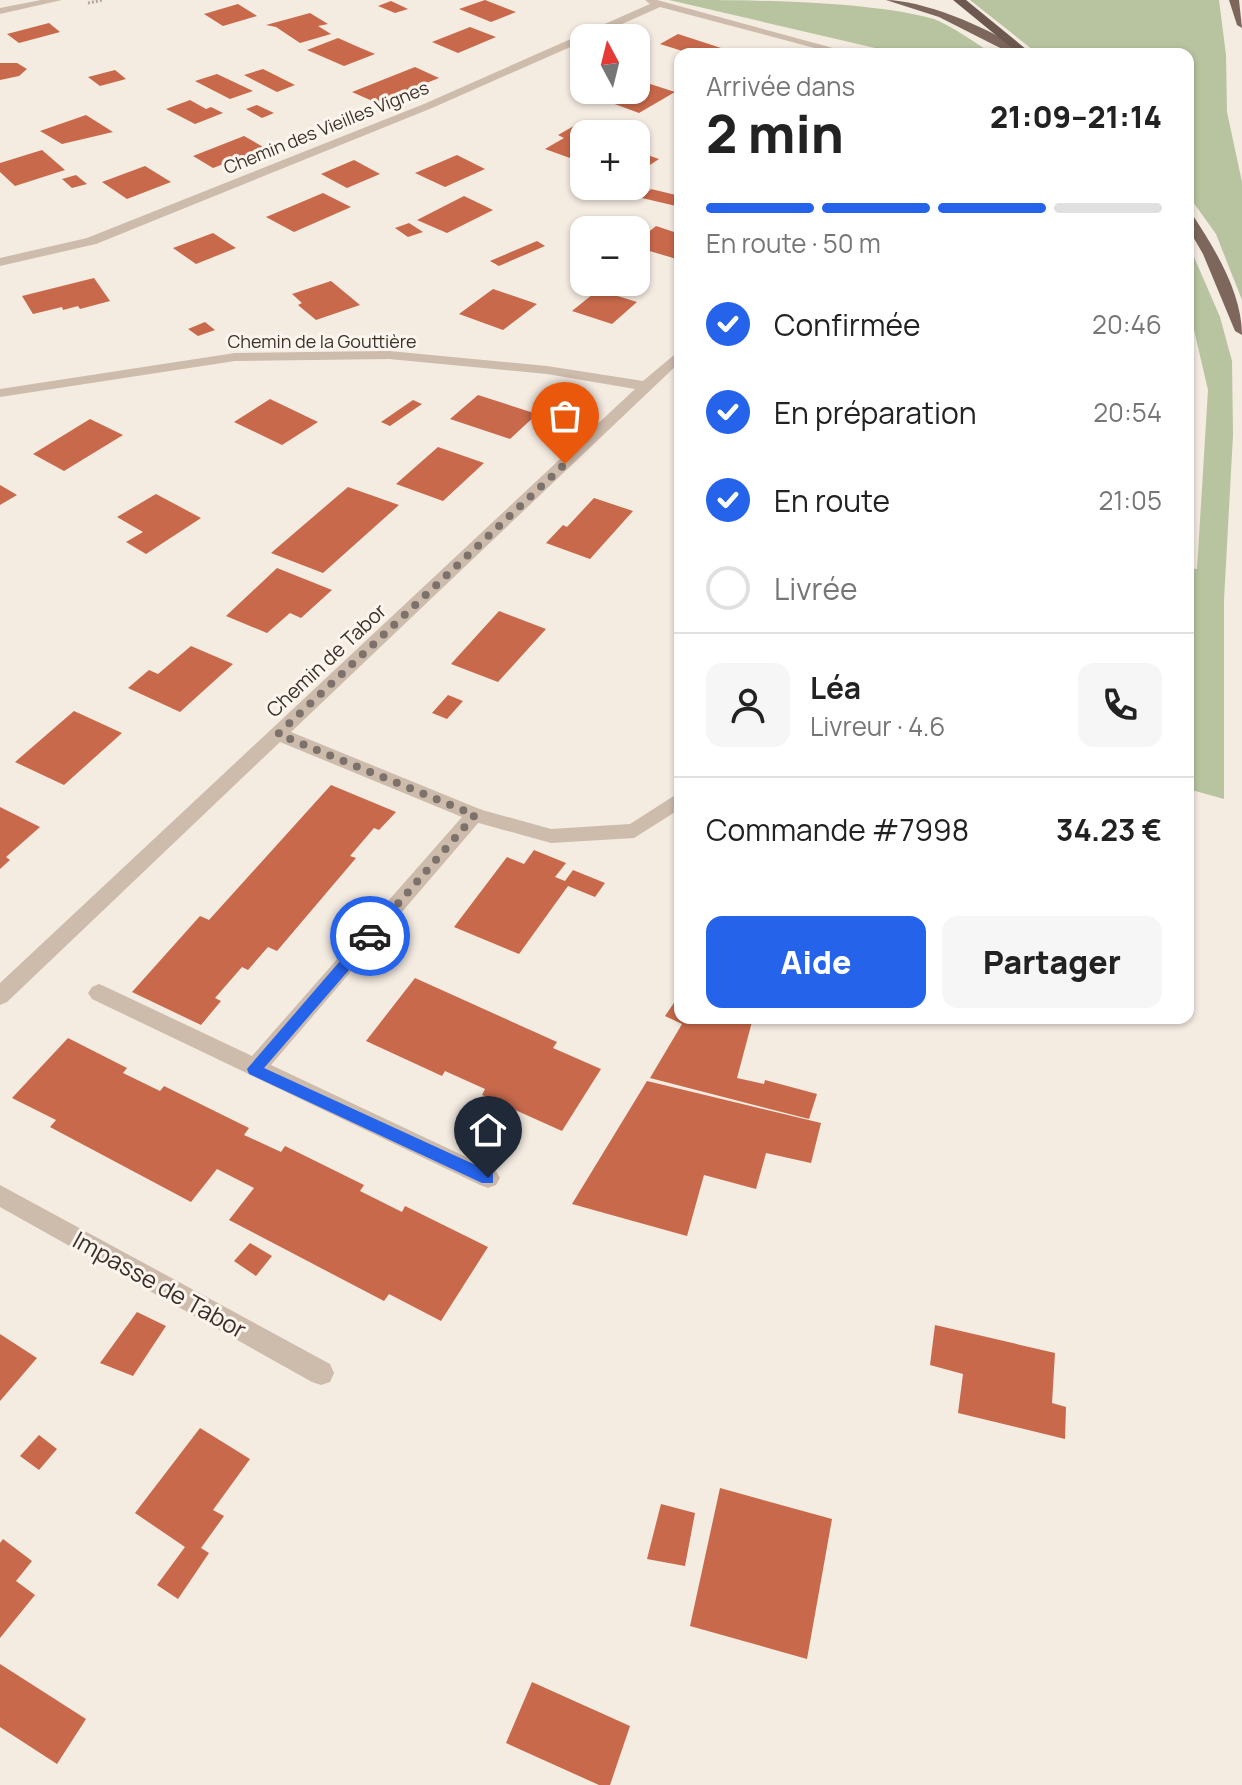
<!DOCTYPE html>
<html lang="fr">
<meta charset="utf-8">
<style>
:root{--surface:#fff;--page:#f6f6f6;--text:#222;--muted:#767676;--line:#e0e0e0;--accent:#2563eb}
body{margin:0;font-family:Manrope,sans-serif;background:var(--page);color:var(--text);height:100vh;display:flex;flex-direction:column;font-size:30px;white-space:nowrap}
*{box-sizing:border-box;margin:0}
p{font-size:26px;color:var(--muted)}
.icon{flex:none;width:44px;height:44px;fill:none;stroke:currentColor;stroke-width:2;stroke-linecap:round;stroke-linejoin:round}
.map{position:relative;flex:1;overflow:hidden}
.details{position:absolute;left:674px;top:48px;width:520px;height:976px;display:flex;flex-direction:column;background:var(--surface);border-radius:16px;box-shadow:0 2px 6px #0004}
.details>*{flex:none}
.needle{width:52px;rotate:353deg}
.controls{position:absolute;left:570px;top:24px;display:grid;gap:16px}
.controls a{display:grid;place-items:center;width:80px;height:80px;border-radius:16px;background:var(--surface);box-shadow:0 2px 6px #0004;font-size:40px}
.pin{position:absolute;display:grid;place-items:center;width:68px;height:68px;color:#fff;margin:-82px -34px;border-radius:50% 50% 50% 0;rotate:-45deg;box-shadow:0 0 8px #0007}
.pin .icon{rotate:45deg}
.courier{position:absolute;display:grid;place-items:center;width:80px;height:80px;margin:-40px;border:6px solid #2563eb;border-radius:50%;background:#fff;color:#222;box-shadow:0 2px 10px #0007}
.overview em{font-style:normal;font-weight:800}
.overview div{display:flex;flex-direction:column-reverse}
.overview{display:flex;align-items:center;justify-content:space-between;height:136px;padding:0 32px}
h1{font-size:52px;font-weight:800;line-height:60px}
.bar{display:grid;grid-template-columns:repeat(4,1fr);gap:12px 8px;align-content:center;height:96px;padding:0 32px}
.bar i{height:10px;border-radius:6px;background:var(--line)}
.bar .on{background:var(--accent)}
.bar p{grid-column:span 4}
.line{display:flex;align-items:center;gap:20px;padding:0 32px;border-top:2px solid var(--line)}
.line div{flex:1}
.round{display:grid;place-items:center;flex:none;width:84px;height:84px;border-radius:16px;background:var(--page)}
ol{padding:0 32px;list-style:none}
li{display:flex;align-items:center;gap:24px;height:88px}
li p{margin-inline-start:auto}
li .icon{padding:8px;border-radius:50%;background:var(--accent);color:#fff;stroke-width:4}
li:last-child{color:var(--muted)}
li i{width:44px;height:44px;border:4px solid var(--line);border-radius:50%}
.cta{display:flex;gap:16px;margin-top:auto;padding:16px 32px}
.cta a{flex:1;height:92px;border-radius:16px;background:var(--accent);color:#fff;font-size:32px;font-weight:800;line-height:92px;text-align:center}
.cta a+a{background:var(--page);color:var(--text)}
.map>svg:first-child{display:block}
.green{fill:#b8c4a0}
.building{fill:#c8694b}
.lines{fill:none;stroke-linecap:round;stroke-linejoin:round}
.path{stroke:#b9a596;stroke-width:3;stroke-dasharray:2 2;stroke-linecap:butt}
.service{fill:#cdbbac;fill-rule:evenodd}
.minor{fill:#cdbbac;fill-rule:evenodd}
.primary{fill:#7d675c;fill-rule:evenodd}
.trunk{fill:#6c584f;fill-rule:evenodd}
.route{fill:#2563eb}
.done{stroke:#7c716b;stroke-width:8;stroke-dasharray:0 14.4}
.labels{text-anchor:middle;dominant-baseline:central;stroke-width:6;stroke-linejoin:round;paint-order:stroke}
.far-street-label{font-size:18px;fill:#3b302b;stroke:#fbf5ee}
.street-label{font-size:20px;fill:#3b302b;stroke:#fbf5ee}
.near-street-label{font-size:24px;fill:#3b302b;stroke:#fbf5ee}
</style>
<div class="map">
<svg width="1242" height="1785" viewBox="0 0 1242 1785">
<rect width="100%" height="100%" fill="#f4ebe1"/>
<!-- green -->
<path class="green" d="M669,0C747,0 864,0 934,19C955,28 974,42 993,54H901Z
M970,0H1219L1226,55L1227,112L1242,182V300L1216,234L1188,195V54H1038Z
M1188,243L1220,317L1232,361L1233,435L1224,600V799L1188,789V568L1197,569L1208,390L1191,317L1188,316Z"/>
<!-- building -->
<path class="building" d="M485,0L516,12L491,22L459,9Z
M391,1L408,9L395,13L378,6Z
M238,4L257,16L223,26L204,14Z
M310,13L328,24L318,26L331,34L300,43L276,27L266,25Z
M49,23L60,32L19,43L7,34Z
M470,27L496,37L458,53L432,42Z
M678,34L715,46L721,48L710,54H692L660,44Z
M338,38L356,46L375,54L344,66L307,50Z
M0,63H17L27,69L19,76L0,80Z
M415,67L439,78L377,103L352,92Z
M263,69L295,85L277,92L244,75Z
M115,70L126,79L100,86L88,77Z
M217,74L253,91L230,99L195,81Z
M641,81L675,92L639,113L612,103L631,93L624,90H636V84Z
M190,100L206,109L211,107L223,113L195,124L166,109Z
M257,105L274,113L262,118L246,109Z
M86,115L113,132L62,144L40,131Z
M579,123L610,134H584V161L581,162L545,149L564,138L558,135Z
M244,136L265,148L213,168L193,156Z
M42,150L65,170L15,186L0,172V163Z
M636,151L659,159L650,165L636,160Z
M457,155L485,169L445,187L415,173Z
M354,160L380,174L347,188L321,174Z
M145,166L171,182L127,199L102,182Z
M76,175L87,184L72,188L62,179Z
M651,189L680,196V202L676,206L642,198Z
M323,193L351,207L294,232L266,217Z
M464,196L493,210L447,233L417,220Z
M409,223L423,232L408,237L395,228Z
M656,226L680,234V260L636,247V242Z
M213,233L236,248L196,264L173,248Z
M537,241L545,246L499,266L490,261Z
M94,278L110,301L80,309L78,306L63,310L62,307L33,314L22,296Z
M331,281L360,305L316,320L298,305L302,303L292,294Z
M493,289L537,304L503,330L459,314Z
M598,290L637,302L612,324L572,311Z
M205,322L215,330L198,336L188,329Z
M478,395L537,414L510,439L450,419Z
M270,399L318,422L282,445L234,422Z
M413,400L422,404L390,426L381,422Z
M90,419L123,435L64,471L33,454Z
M438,447L484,463L443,501L396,484Z
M0,485L17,495L0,505Z
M348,487L399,505L323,573L271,553Z
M156,494L201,518L146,554L126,542L143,532L117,517Z
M594,498L633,511L590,559L546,543L563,525L567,527Z
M277,568L332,590L301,618L290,613L267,633L226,616Z
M499,611L546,629L498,682L451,664Z
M191,646L233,664L180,712L128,688L149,670L158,674Z
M448,695L463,701L447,719L432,713Z
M74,711L122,733L64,785L15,762Z
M331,785L396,812L379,830L374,828L350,856L356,858L277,951L268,947L248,970L242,967L215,998L221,1001L201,1025L132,992L200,916L209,920Z
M0,807L40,827L6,857L10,860L0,869Z
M534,850L566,863L555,877L565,881L573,870L605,883L595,897L568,886L519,954L454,927L507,857L524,864Z
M415,978L557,1042L553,1048L601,1069L562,1131L482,1095L485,1089L445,1071L442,1076L366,1041Z
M680,994V1018H753L737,1078L764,1084L765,1080L817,1094L809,1119L650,1078L682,1024L665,1016Z
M68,1038L127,1068L123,1073L160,1091L164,1086L249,1128L244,1135L281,1152L285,1146L364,1185L360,1191L402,1212L405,1206L488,1247L441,1321L389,1294L384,1301L229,1220L254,1188L217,1169L191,1202L50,1127L56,1120L12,1098Z
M647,1081L821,1123L811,1163L766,1153L756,1189L704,1175L687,1236L572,1204Z
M250,1243L272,1256L256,1276L234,1261Z
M137,1312L166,1326L133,1376L100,1363Z
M935,1325L1055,1353L1052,1403L1066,1407L1065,1439L958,1413L963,1374L930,1365Z
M0,1334L37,1358L0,1401Z
M200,1428L250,1459L213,1510L224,1516L201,1548L209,1553L178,1599L157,1585L185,1547L135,1513Z
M39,1435L57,1449L39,1470L20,1456Z
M720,1488L832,1519L807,1659L690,1626Z
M661,1504L695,1513L685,1566L647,1559Z
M3,1539L32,1561L16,1581L35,1595L0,1638V1543Z
M0,1664L86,1719L57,1764L0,1727Z
M532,1682L630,1726L610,1785H599L506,1743Z"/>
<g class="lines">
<!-- path -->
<path class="path" d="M88,3L103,0"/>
<!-- service -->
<path class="service" d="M680,792V809L634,838L551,843L468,820L465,815L475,808L551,829L630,824Z"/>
<!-- minor -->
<path class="minor" d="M41,0H62L0,14V8Z
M645,0H657L855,54H837L660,7L591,38H584V41L432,108L96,244L0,266V258L87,238L424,104L650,4Z
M680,350V362L291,732L482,810L485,815L271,1065L496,1171L500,1178L496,1185L488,1188L480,1185L92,999L88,993L92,987L99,984L106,987L252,1056L462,817L280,742L7,1002L0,1005V983L635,389L547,374L389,359L235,361L0,397V389L235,353L389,351L547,366L643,381Z
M0,1185L330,1364L334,1373L330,1382L321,1385L312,1382L0,1207Z"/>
<!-- primary -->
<path class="primary" d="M886,0C923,0 997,30 1025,54H1012L939,17Z
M1229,0H1239L1242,28L1237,25Z
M1188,213L1192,214C1215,249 1242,293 1242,335L1235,331L1203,254L1188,228Z"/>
<!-- trunk -->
<path class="trunk" d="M953,0H966L1032,54H1019Z"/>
</g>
<!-- route -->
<path class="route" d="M370,931L375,932V940L264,1068L493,1173V1183H482L249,1074L247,1069L365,932Z"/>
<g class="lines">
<!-- done -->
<path class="done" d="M370,936L475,815L278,734L565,464"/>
</g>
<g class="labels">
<!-- far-street labels -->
<g class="far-street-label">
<text transform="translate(326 127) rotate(-22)">Chemin des Vieilles Vignes</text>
<text x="322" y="341">Chemin de la Gouttière</text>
</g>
<!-- street labels -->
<g class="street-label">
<text transform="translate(326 660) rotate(-43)">Chemin de Tabor</text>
</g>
<!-- near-street labels -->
<g class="near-street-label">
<text transform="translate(160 1284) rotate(29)">Impasse de Tabor</text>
</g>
</g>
</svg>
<div class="controls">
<a><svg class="needle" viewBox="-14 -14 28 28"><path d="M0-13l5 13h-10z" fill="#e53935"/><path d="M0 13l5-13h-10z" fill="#767676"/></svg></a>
<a>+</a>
<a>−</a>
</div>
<div class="pin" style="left:565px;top:464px;background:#ea580c"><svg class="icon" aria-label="bag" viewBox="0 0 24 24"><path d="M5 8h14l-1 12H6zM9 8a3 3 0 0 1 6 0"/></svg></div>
<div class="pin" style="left:488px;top:1178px;background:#1f2937"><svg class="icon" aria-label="home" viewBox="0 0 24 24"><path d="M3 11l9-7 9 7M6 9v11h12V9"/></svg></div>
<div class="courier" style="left:370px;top:936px"><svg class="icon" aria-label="car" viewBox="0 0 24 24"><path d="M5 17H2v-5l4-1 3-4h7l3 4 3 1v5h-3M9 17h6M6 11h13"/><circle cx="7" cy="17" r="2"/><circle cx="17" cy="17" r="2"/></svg></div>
<section class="details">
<div class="overview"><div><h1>2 min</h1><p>Arrivée dans</p></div><em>21:09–21:14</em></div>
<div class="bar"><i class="on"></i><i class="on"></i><i class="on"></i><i></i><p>En route · 50 m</p></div>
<ol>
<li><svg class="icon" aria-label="check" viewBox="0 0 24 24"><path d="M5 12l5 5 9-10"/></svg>Confirmée<p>20:46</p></li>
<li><svg class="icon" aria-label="check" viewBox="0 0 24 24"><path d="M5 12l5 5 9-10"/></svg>En préparation<p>20:54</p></li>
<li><svg class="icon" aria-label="check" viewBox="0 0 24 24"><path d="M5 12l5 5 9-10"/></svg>En route<p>21:05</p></li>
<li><i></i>Livrée</li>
</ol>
<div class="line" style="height:144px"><a class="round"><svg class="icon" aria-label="person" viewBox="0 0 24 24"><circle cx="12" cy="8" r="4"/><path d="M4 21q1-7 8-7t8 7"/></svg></a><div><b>Léa</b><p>Livreur · 4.6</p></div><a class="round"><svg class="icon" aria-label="phone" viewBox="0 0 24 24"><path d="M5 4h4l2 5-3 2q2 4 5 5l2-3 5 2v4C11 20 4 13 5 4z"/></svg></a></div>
<div class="line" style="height:104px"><div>Commande #7998</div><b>34.23 €</b></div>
<div class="cta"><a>Aide</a><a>Partager</a></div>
</section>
</div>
